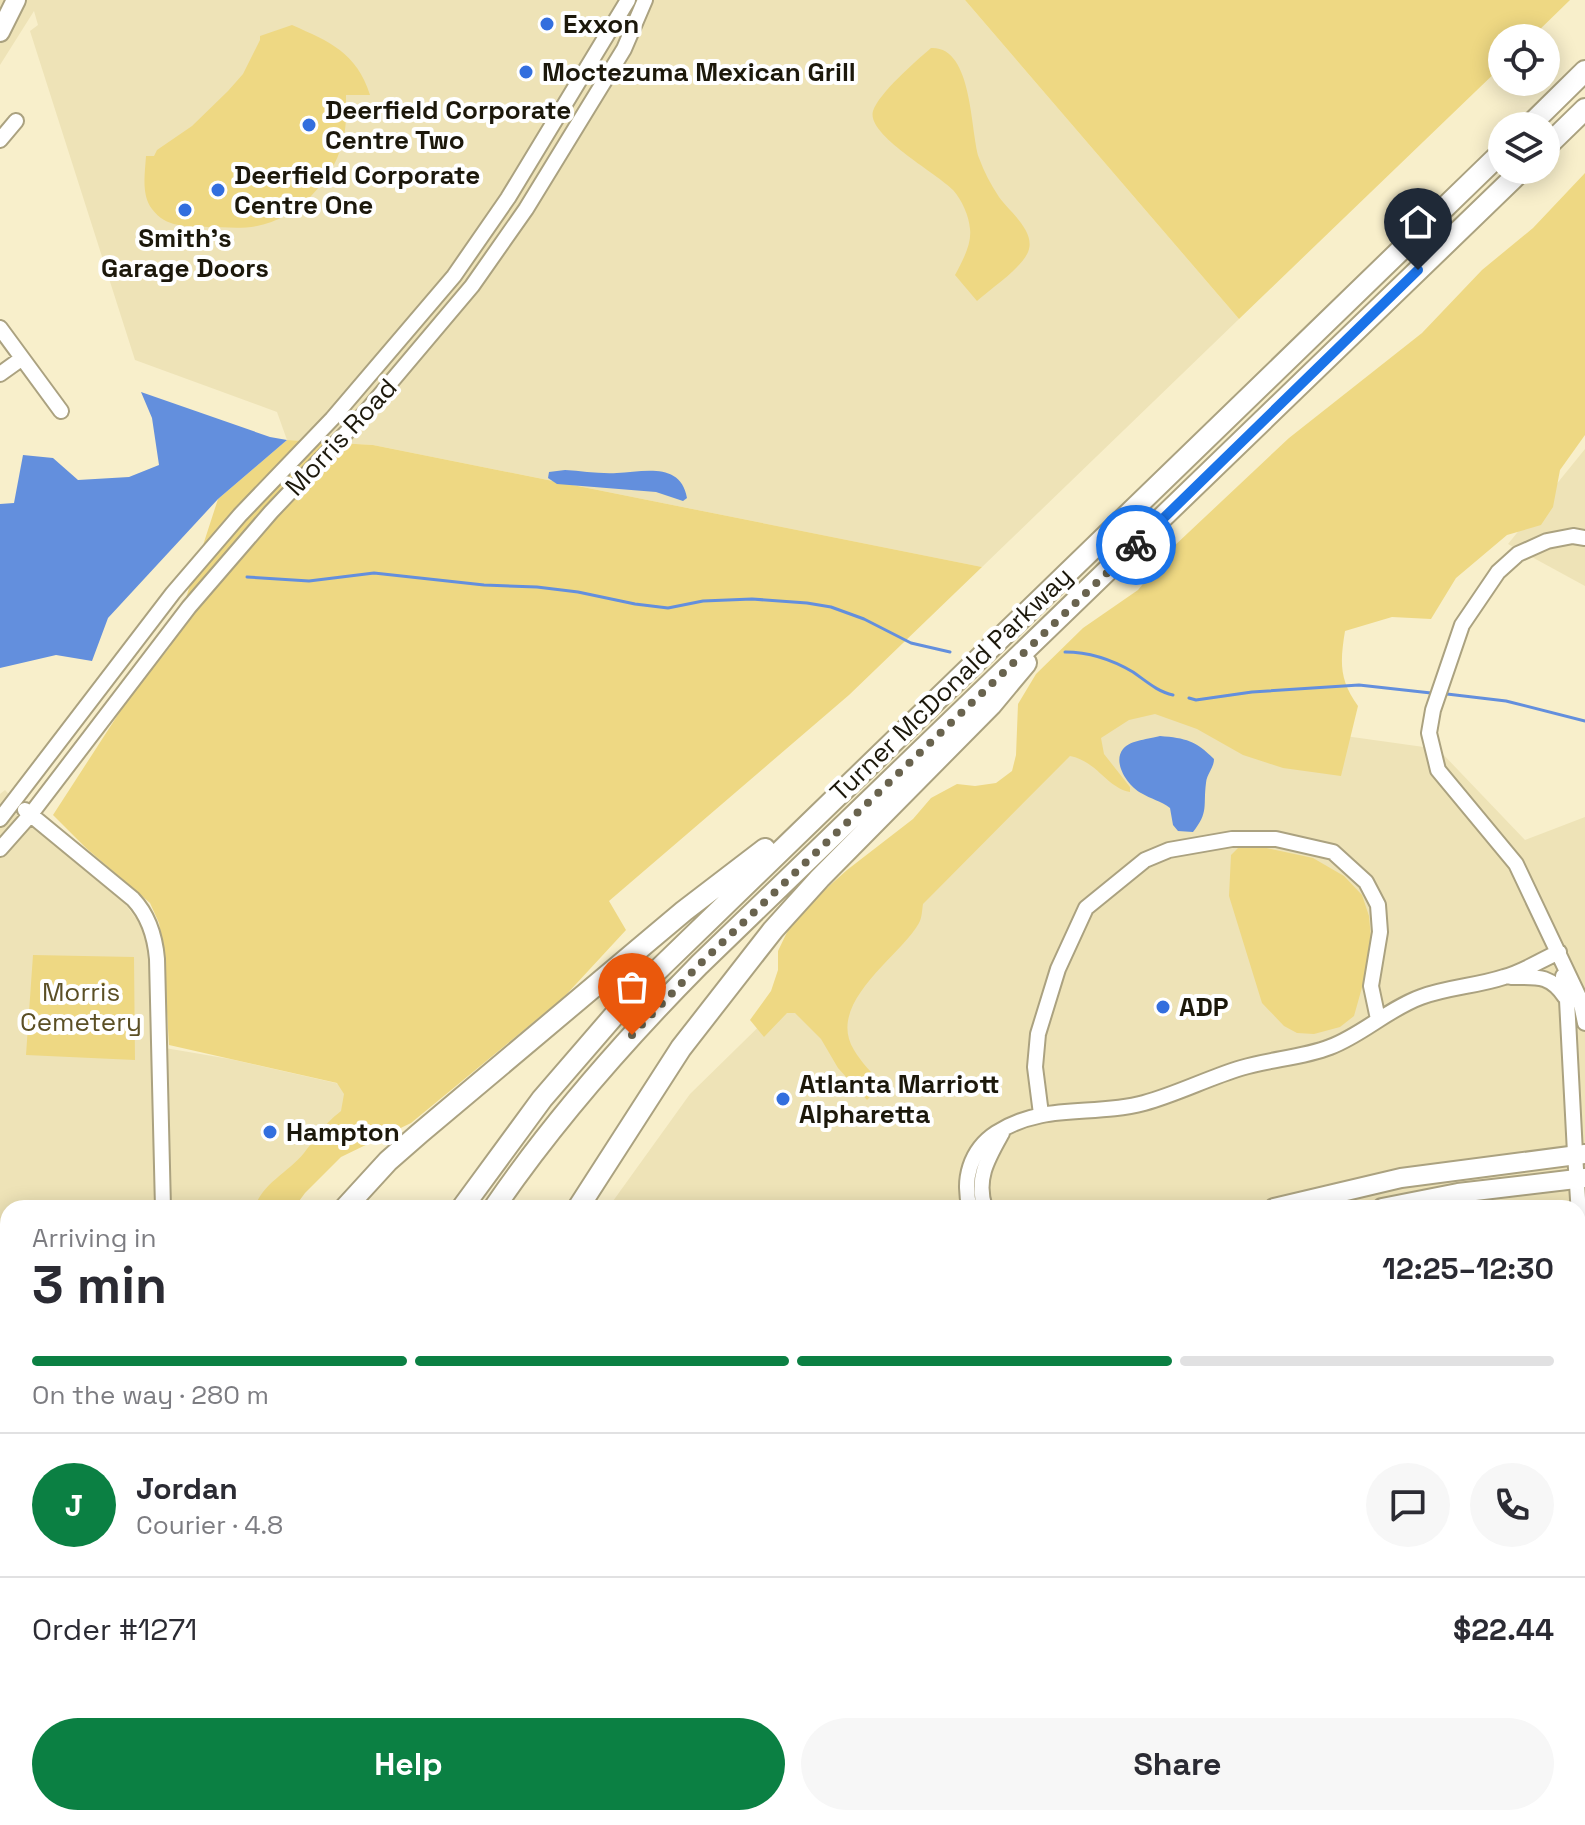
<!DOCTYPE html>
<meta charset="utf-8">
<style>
:root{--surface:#fff;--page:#f7f7f7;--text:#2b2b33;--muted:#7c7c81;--line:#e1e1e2;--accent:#0b8043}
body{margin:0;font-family:"Space Grotesk",sans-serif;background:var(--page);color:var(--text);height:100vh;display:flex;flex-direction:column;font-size:30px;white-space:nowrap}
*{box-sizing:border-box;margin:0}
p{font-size:26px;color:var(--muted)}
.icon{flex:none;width:44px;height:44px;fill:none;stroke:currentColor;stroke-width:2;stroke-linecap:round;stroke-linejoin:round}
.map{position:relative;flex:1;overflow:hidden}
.details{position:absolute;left:0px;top:1200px;width:1586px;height:626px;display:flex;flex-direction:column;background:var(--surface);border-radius:24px 24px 0 0;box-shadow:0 4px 20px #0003}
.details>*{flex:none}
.fabs{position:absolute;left:1488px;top:24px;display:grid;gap:16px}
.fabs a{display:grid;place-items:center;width:72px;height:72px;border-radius:50%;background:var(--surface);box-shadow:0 4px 20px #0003;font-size:40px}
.pin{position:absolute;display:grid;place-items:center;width:68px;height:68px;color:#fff;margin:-82px -34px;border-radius:50% 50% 50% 0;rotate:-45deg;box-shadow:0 0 8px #0007}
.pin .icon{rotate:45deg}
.courier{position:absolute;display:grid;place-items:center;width:80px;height:80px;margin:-40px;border:6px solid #1a73e8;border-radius:50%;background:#fff;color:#222;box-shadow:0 2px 10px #0007}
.head em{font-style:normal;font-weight:800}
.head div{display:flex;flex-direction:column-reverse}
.head{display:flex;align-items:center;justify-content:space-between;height:136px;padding:0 32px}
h1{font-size:52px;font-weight:800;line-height:60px}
.bar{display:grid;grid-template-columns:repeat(4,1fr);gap:12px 8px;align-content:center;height:96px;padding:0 32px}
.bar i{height:10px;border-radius:6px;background:var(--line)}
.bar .on{background:var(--accent)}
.bar p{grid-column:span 4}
.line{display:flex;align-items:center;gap:20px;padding:0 32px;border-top:2px solid var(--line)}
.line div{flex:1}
.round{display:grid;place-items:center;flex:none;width:84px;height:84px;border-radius:42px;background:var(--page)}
.primary-button{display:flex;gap:16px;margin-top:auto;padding:16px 32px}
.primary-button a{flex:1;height:92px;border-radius:48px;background:var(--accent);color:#fff;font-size:32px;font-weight:800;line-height:92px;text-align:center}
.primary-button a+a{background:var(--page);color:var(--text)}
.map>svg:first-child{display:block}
.built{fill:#eee3b7}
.green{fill:#eed883}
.water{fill:#638fdd}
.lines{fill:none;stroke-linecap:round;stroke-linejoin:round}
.stream{stroke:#638fdd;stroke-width:3}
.minor-casing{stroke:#aba280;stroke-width:18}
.major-casing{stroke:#aba280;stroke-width:22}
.highway-casing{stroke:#aba280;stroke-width:24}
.minor{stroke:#fff;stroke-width:14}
.major{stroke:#fff;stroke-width:18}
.highway{stroke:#fff;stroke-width:20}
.done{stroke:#69634e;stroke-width:8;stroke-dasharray:0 14.4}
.route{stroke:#1a73e8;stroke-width:10}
.poi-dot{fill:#336fde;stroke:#fff;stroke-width:3}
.labels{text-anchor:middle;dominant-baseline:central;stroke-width:8;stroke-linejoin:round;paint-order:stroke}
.poi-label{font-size:26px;font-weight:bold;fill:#1c180b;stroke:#fff;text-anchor:start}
.street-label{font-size:26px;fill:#1c180b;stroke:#fff}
.park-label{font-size:26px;fill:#5b4f25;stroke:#fff}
</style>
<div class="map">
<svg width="1585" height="1825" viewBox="0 0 1585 1825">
<rect width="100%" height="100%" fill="#f8efcb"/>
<!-- built -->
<path class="built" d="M0,0H965L1239,319L982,567L373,445L287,440L277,412L135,360L30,31L38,25L34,11L0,65Z
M1585,449V586L1508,544Z
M1148,646L1246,722L1438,749L1525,840L1585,817V1370L1578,1382V1208H608L690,1094Z
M5,790L73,861L125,904L141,925L149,948L153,1046L230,1059L384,1094L283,1208H8V1790L0,1787V794Z
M1578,1513H1585V1646L1578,1635Z
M943,1818H1386V1825H941Z"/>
<!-- green -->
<path class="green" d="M965,0H1570L1531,38H1502V66L1239,319Z
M292,25C330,42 356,52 370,95H346C346,112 347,128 342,144C332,182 296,219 257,226C242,229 224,227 208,227C187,226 166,228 152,209C141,195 145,173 146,156H154L157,150L192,126L228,91L243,74L260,40V36Z
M931,48C973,46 970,130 979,158C984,172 991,185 999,197C1009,211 1034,230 1029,249C1025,266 990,289 977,301L955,275C962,262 972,244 970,229C969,216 962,200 953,190C937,173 866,135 873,111C879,93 916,61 931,48Z
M1585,173V435L1560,470L1553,507L1541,525L1507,535L1456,578L1431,619L1392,617L1345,631C1340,662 1339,680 1358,706L1341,776L1283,768L1243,755L1197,729L1155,714L1129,720L1101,738L1104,754L1130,787V792C1107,788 1097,761 1070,756L923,904C922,910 922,918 919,923C900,957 825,1003 854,1050C861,1062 872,1073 882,1084L867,1100L838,1068L821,1039L795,1013H787L764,1037L750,1020L771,991L778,970V951L789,928L808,905L847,870L913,819L931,798L957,784L975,786L996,783L1012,771L1016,755L1018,704L1036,674L1083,628L1138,590L1172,548L1289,438L1422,333L1482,270L1533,228Z
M287,440L373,445L982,567L849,695L609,901L626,930L564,997L411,1123L341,1157L305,1193L294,1208H255C261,1184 289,1172 304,1153C319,1134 321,1127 341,1111L344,1094L337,1083L169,1045L163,945L159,923L150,903L86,848L53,815L132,693L170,647L218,499Z
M1262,847L1313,858L1344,876L1362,895L1369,916L1371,938L1368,966L1354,1016L1340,1027L1314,1034L1297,1033L1284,1026L1262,1003L1229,896L1231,855L1238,848Z
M33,955L134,957L135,1060L26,1055Z
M1585,1370V1513H1578V1382Z
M1578,1635L1585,1646V1727L1578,1722Z
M8,1766V1818H82L80,1825H0V1770Z
M262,1818H441V1825H258Z
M507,1818H773L768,1825H521Z
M790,1818H908L905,1825H785Z"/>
<!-- water -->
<path class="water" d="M141,392L270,437L287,440L218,499L108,618L92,661L56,655L0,668V504L14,503L23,455L53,458L78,480L129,477L159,465L152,418Z
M565,470C582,471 599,474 617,473C642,472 681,461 687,498L683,501L656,492L557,484L548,478L549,472Z
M1160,736C1186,738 1196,741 1214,759C1214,768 1207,773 1206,783C1203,806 1209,812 1193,832L1178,831L1173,825L1170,808C1161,801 1151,799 1141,793C1128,786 1112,763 1123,749C1130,740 1150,739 1160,736Z"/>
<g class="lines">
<!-- stream -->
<path class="stream" d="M247,577L309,581L374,573L484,585L537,587L578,592L635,604L668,608L703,601L752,599L807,603L831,607L864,619L911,643L950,652
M1065,652C1090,652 1111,659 1133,672C1146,681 1158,692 1173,695
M1447,694L1506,701L1585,721
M1189,698L1196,700L1252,692L1359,685L1431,693"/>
<defs>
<path id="minor" d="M0,140L16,121
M0,328L61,411
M0,374L21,359
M1585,538L1573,536L1547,541L1518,554L1498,572L1462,625L1433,710L1429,733L1438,770L1516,864L1580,999L1585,1023
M25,810L133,899C149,916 155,936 157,959L163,1208
M0,819L173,593L240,515L332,419L454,276L508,198L628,0
M0,849L31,814L189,607L271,512L364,414L472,286L526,209L624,49L645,0
M1563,976L1567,1000C1570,1051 1572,1102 1575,1153C1579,1220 1585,1274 1578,1342
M1511,977C1536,977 1550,974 1565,997
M1041,1114L1035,1067L1038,1034L1058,969L1086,908L1145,860L1169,850L1232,839H1276L1333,852L1366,882L1378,905L1380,932L1371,986L1378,1019
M970,1208C962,1180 970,1150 996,1133C1045,1102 1092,1117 1144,1103C1177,1094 1208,1078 1241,1068C1270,1059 1302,1058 1330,1047C1362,1035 1388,1009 1421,997C1448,987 1477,986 1504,977C1523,972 1541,960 1559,952
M985,1208C975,1179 988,1158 1002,1133
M499,1818L509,1825
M695,1818L705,1825
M1377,1818L1378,1825
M479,1825L483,1818
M773,1825L778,1818
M913,1825L916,1818
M937,1825L940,1818"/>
<path id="major" d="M0,32L16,0
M1274,1208L1401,1178L1585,1154
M1382,1208L1458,1193L1585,1178
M0,1502L8,1499
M0,1524L8,1521"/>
<path id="highway" d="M1529,126L1585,71
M1546,147L1585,109
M345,1208L388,1161L420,1133L684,911L765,849
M462,1208L542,1099L631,996L1502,152
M494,1208C554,1120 624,1041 699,965L1522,170
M578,1208L681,1048L773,930L820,878L991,705L1026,663
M0,1535L8,1533
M125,1825L127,1818
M166,1825L169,1818
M195,1825L198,1818
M240,1825L244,1818"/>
</defs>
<!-- minor casing -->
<use href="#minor" class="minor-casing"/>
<!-- major casing -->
<use href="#major" class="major-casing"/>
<!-- highway casing -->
<use href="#highway" class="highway-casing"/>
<!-- minor -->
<use href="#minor" class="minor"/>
<!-- major -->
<use href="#major" class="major"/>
<!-- highway -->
<use href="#highway" class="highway"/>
</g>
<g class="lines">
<!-- done -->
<path class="done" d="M632,1035L699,965L1136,545"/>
<!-- route -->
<path class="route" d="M1136,545L1418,270"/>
</g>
<!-- markers -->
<g class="poi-dot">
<circle cx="547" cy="24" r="8"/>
<circle cx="526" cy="72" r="8"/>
<circle cx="309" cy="125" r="8"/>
<circle cx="218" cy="190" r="8"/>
<circle cx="185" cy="210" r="8"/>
<circle cx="1163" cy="1007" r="8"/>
<circle cx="783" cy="1099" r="8"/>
<circle cx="270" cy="1132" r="8"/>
</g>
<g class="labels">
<!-- poi labels -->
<g class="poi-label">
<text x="563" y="24">Exxon</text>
<text x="542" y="72">Moctezuma Mexican Grill</text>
<text x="325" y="110">Deerfield Corporate<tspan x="325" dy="30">Centre Two</tspan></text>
<text x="234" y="175">Deerfield Corporate<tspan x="234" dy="30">Centre One</tspan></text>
<text x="185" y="238" text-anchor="middle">Smith's<tspan x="185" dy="30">Garage Doors</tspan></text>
<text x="1179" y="1007">ADP</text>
<text x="799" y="1084">Atlanta Marriott<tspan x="799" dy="30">Alpharetta</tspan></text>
<text x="286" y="1132">Hampton</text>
</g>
<!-- street labels -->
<g class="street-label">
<text transform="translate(341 437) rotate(-47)">Morris Road</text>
<text transform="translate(951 684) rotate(-44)">Turner McDonald Parkway</text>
</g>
<!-- park labels -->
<g class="park-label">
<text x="81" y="992">Morris<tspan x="81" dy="30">Cemetery</tspan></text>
</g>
</g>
</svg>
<div class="fabs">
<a><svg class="icon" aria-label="locate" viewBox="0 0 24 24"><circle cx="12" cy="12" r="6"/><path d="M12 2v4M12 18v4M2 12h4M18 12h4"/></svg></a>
<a><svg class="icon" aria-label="layers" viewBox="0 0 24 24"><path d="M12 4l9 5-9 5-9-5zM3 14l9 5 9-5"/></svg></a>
</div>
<div class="pin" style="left:632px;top:1035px;background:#ea580c"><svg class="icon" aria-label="bag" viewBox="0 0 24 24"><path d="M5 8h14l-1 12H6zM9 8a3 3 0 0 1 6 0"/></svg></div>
<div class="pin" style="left:1418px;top:270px;background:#1f2937"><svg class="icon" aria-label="home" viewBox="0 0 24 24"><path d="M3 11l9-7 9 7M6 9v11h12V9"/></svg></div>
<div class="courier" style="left:1136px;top:545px"><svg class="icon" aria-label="bike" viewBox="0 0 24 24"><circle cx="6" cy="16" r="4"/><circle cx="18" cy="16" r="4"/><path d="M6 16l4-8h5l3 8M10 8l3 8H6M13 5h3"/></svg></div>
<section class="details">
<div class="head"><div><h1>3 min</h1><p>Arriving in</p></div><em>12:25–12:30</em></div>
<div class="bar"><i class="on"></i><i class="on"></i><i class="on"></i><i></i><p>On the way · 280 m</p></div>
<div class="line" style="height:144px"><b class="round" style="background:var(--accent);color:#fff">J</b><div><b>Jordan</b><p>Courier · 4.8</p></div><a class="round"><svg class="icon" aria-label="chat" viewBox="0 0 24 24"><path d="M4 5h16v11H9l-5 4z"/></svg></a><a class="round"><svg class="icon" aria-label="phone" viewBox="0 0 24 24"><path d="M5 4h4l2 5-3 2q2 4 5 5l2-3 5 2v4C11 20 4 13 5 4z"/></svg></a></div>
<div class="line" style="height:104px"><div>Order #1271</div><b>$22.44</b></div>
<div class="primary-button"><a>Help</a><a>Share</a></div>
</section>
</div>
